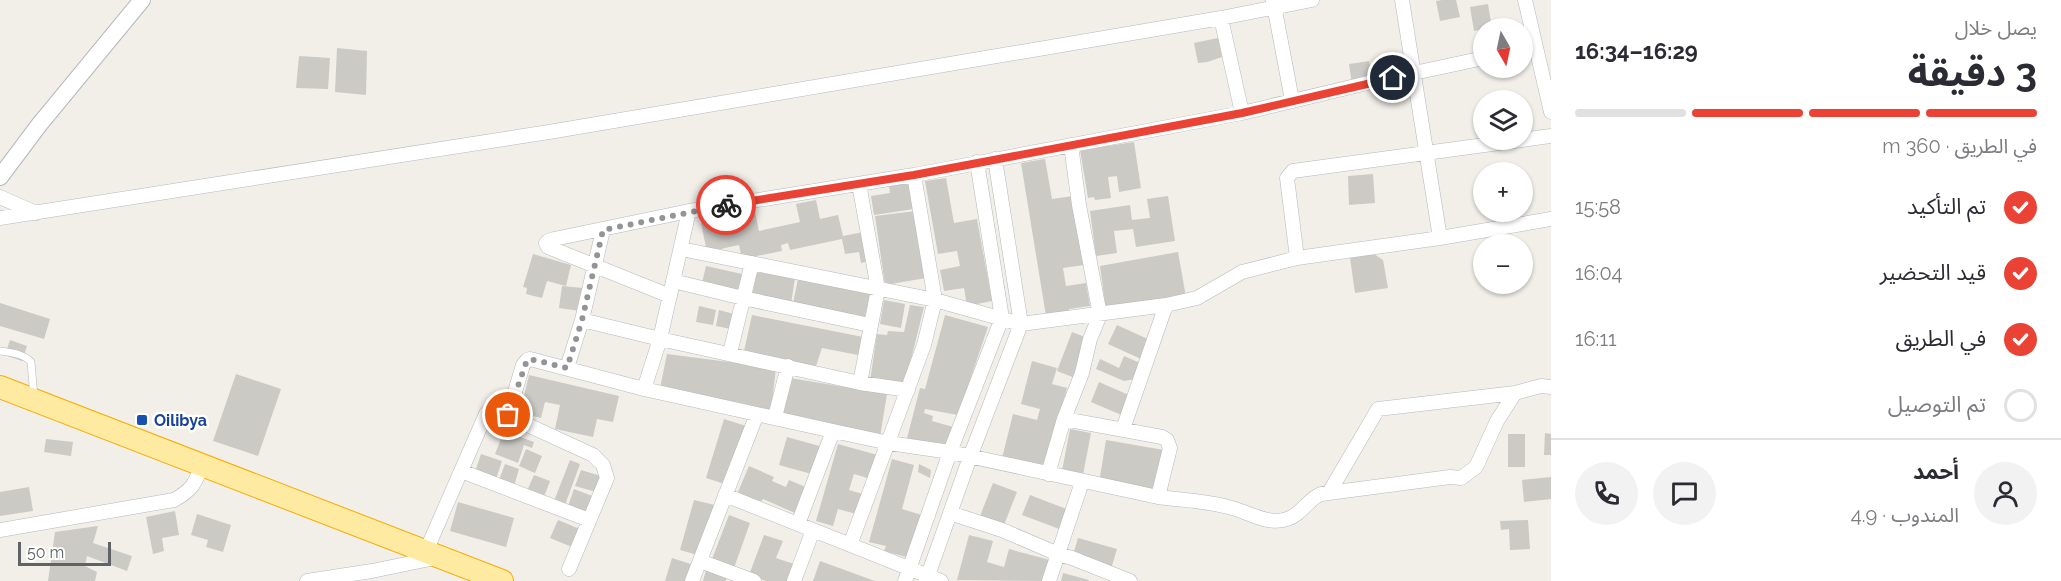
<!DOCTYPE html>
<html lang="ar">
<meta charset="utf-8">
<style>
:root{--surface:#fff;--page:#f2f2f3;--text:#2b2b33;--muted:#7c7c81;--line:#e1e1e2;--accent:#ea4335}
body{margin:0;font-family:Raleway,"Noto Sans Arabic",sans-serif;background:var(--page);color:var(--text);direction:rtl;height:100vh;display:flex;flex-direction:column;font-size:22px;white-space:nowrap}
*{box-sizing:border-box;margin:0}
p{font-size:20px;color:var(--muted)}
.icon{flex:none;width:33px;height:33px;fill:none;stroke:currentColor;stroke-width:2;stroke-linecap:round;stroke-linejoin:round}
.map{position:relative;flex:1;overflow:hidden;direction:ltr}
.panel{display:flex;flex-direction:column;background:var(--surface);width:510px}
.panel>*{flex:none}
.needle{width:39px;rotate:171deg}
.controls{position:absolute;left:1473px;top:18px;display:grid;gap:12px}
.controls a{display:grid;place-items:center;width:60px;height:60px;border-radius:50%;background:var(--surface);box-shadow:0 2px 4px #0004;font-size:30px}
.scale{position:absolute;left:18px;bottom:15px;width:93px;box-sizing:border-box;padding-left:6px;border:3px solid #5f6368;border-top:0;font-size:16px;line-height:21px;white-space:nowrap;color:#5f6368;-webkit-text-stroke:4px #fff;paint-order:stroke}
.pin{position:absolute;display:grid;place-items:center;width:51px;height:51px;color:#fff;margin:-26px;border:3px solid #fff;border-radius:50%;box-shadow:0 2px 6px #0007}
.courier{position:absolute;display:grid;place-items:center;width:60px;height:60px;margin:-30px;border:4px solid #ea4335;border-radius:50%;background:#fff;color:#222;box-shadow:0 2px 8px #0007}
.headline em{font-style:normal;font-weight:700}
.headline div{display:flex;flex-direction:column-reverse}
.headline{display:flex;align-items:center;justify-content:space-between;height:102px;padding:0 24px}
h1{font-size:39px;font-weight:700;line-height:45px}
.bar{display:grid;grid-template-columns:repeat(4,1fr);gap:9px 6px;align-content:center;height:72px;padding:0 24px}
.bar i{height:8px;border-radius:4px;background:var(--line)}
.bar .active{background:var(--accent)}
.bar p{grid-column:span 4}
.line{display:flex;align-items:center;gap:15px;padding:0 24px;border-top:2px solid var(--line)}
.line div{flex:1}
.round{display:grid;place-items:center;flex:none;width:63px;height:63px;border-radius:32px;background:var(--page)}
ol{padding:0 24px;list-style:none}
li{display:flex;align-items:center;gap:18px;height:66px}
li p{margin-inline-start:auto}
li .icon{padding:6px;border-radius:50%;background:var(--accent);color:#fff;stroke-width:4}
li:last-child{color:var(--muted)}
li i{width:33px;height:33px;border:3px solid var(--line);border-radius:50%}
main{display:flex;flex:1;min-height:0}
.map>svg:first-child{display:block}
.building{fill:#cccac5}
.lines{fill:none;stroke-linecap:round;stroke-linejoin:round}
.service-casing{stroke:#b5b8bc;stroke-width:8}
.minor-casing{stroke:#b5b8bc;stroke-width:15}
.tertiary-casing{stroke:#b5b8bc;stroke-width:18}
.trunk-casing{stroke:#f9ab00;stroke-width:24}
.service{stroke:#fff;stroke-width:7}
.minor{stroke:#fff;stroke-width:14}
.tertiary{stroke:#fff;stroke-width:16}
.trunk{stroke:#feeaa1;stroke-width:22}
.done{stroke:#929495;stroke-width:6;stroke-dasharray:0 10.8}
.route{stroke:#ea4335;stroke-width:8}
.transit-dot{fill:#1a4fb4;stroke:#fff;stroke-width:2}
.labels{text-anchor:middle;dominant-baseline:central;stroke-width:5;stroke-linejoin:round;paint-order:stroke}
.transit-label{font-size:16px;font-weight:bold;fill:#164399;stroke:#fff;text-anchor:start}
</style>
<main>
<section class="panel">
<div class="headline"><div><h1>3 دقيقة</h1><p>يصل خلال</p></div><em>16:29–16:34</em></div>
<div class="bar"><i class="active"></i><i class="active"></i><i class="active"></i><i></i><p>في الطريق · 360 m</p></div>
<ol>
<li><svg class="icon" aria-label="check" viewBox="0 0 24 24"><path d="M5 12l5 5 9-10"/></svg>تم التأكيد<p>15:58</p></li>
<li><svg class="icon" aria-label="check" viewBox="0 0 24 24"><path d="M5 12l5 5 9-10"/></svg>قيد التحضير<p>16:04</p></li>
<li><svg class="icon" aria-label="check" viewBox="0 0 24 24"><path d="M5 12l5 5 9-10"/></svg>في الطريق<p>16:11</p></li>
<li><i></i>تم التوصيل</li>
</ol>
<div class="line" style="height:108px"><a class="round"><svg class="icon" aria-label="person" viewBox="0 0 24 24"><circle cx="12" cy="8" r="4"/><path d="M4 21q1-7 8-7t8 7"/></svg></a><div><b>أحمد</b><p>المندوب · 4.9</p></div><a class="round"><svg class="icon" aria-label="chat" viewBox="0 0 24 24"><path d="M4 5h16v11H9l-5 4z"/></svg></a><a class="round"><svg class="icon" aria-label="phone" viewBox="0 0 24 24"><path d="M5 4h4l2 5-3 2q2 4 5 5l2-3 5 2v4C11 20 4 13 5 4z"/></svg></a></div>
</section>
<div class="map">
<svg width="1551" height="581" viewBox="0 0 1551 581">
<rect width="100%" height="100%" fill="#f1efe8"/>
<!-- building -->
<path class="building" d="M1442,0H1456L1460,17L1440,21L1436,1Z
M1488,4L1492,28L1474,31L1470,7Z
M1218,38L1222,57L1207,62L1198,63L1194,43Z
M337,48L367,51L366,95L335,92Z
M299,56L330,58L328,89L296,88Z
M1369,61L1372,82L1352,84L1349,64Z
M1134,142L1141,188L1119,192L1117,176L1108,177L1111,198L1095,200L1094,197L1088,198L1080,150Z
M1045,159L1052,199L1073,196L1084,265L1063,268L1066,286L1086,283L1090,306L1069,309L1070,313L1046,316L1021,163Z
M1373,174L1375,203L1349,205L1348,176Z
M946,178L954,223L977,219L992,301L967,306L964,288L944,291L940,270L960,266L957,251L938,254L925,181Z
M910,182L914,209L874,215L871,196L890,193L889,186Z
M1168,196L1175,241L1136,247L1133,229L1114,231L1117,253L1096,256L1090,211L1130,205L1132,220L1150,218L1147,199Z
M816,200L820,219L838,215L843,236L863,232L869,261L861,263L859,252L845,254L842,239L790,250L788,243L781,245L782,251L742,259L739,245L707,252L701,223L755,212L759,231L800,222L796,204Z
M916,211L926,278L885,285L875,216Z
M1178,252L1186,297L1106,310L1100,266Z
M533,254L571,265L566,286L547,281L542,298L526,294L527,288L523,287Z
M1374,254L1383,260L1388,288L1355,293L1350,258Z
M706,266L742,274L738,291L702,283Z
M756,272L795,278L791,304L752,298Z
M798,279L870,294L864,321L793,303Z
M562,286L583,288L580,311L559,308Z
M884,300L905,304L901,328L880,324Z
M0,303L50,319L44,339L0,326Z
M910,305L924,307L905,384L870,381L877,334L887,335L888,331L904,332Z
M699,306L716,310L713,325L696,322Z
M719,310L734,314L731,329L716,326Z
M752,315L863,337L858,355L822,348L816,366L744,351Z
M945,315L988,327L958,415L925,409L924,413L933,416L932,421L953,427L945,446L906,442L920,388L925,389Z
M1117,325L1150,340L1141,359L1108,344Z
M1072,332L1090,339L1075,378L1057,371Z
M10,340L27,346L22,361L5,355Z
M667,354L776,368L771,411L660,388Z
M1124,356L1145,365L1135,379L1124,381L1096,369L1100,359L1119,368Z
M1032,361L1057,368L1052,384L1067,388L1046,469L1002,458L1013,414L1037,420L1040,409L1021,404Z
M236,374L281,389L258,456L213,441Z
M529,375L619,396L613,422L597,419L593,437L555,429L560,405L545,402L541,418L520,413Z
M790,378L887,394L880,437L782,415Z
M1099,382L1131,396L1126,417L1091,402Z
M724,419L746,426L728,485L706,478Z
M1070,429L1091,433L1082,480L1061,476Z
M504,431L534,442L532,448L524,445L518,463L495,454Z
M1545,433L1551,434V455H1544Z
M1508,434H1525V467H1508Z
M787,437L823,447L815,475L779,465Z
M46,439L73,442L71,456L44,452Z
M1106,440L1164,450L1157,493L1099,483Z
M838,444L881,456L874,480L854,474L849,490L866,495L860,515L838,509L833,526L816,521Z
M526,449L542,456L535,473L519,466Z
M481,454L502,461L496,479L475,472Z
M892,459L914,465L902,509L922,515L910,558L884,551L886,546L869,542Z
M570,460L580,464L565,505L554,501Z
M505,464L519,469L514,486L499,480Z
M919,464L931,470L930,478L918,472Z
M749,466L774,477L772,481L786,487L789,480L808,488L795,513L763,499L761,502L738,492Z
M581,470L601,476L596,492L575,486Z
M534,475L550,481L544,497L527,491Z
M1551,477V499L1524,502L1522,480Z
M993,483L1017,492L1002,530L978,521Z
M29,487L33,511L0,516V492Z
M574,489L595,497L587,515L568,506Z
M1030,495L1069,510L1062,530L1022,515Z
M694,500L715,505L701,556L680,550Z
M458,502L514,518L506,547L450,531Z
M175,511L179,535L162,538L164,551L153,554L146,517Z
M197,514L231,525L223,552L206,547L208,540L191,535Z
M729,515L750,523L734,568L712,559Z
M558,520L580,529L572,547L550,538Z
M1528,520L1530,549L1510,550L1509,529L1501,530L1500,521Z
M98,526L93,543L132,556L127,571L87,556L85,566L97,572L95,581H48L55,532Z
M764,535L783,541L776,558L797,565L791,581H766L749,575Z
M969,535L993,541L987,562L1004,567L1009,549L1050,560L1044,581L957,580Z
M1078,538L1117,549L1111,569L1072,558Z
M672,558L694,565L688,581H665Z
M820,561L875,581H813Z
M706,570L727,577L726,581H703Z
M1063,573L1089,580V581H1061Z"/>
<g class="lines">
<defs>
<path id="service" d="M0,351C10,352 24,354 31,362L34,397"/>
<path id="minor" d="M1273,0L1292,100
M1402,0L1440,238
M1525,0L1551,112
M1221,18L1242,113
M859,184L878,289L860,383
M0,197L36,213
M0,218L549,132L1221,18L1312,0
M681,249L935,300L1021,324L1166,305L1197,298L1242,272L1297,258L1440,238L1551,219
M1297,258L1287,178L1293,171L1551,136
M673,281L743,298L870,325
M670,296L548,247L546,243L548,241L554,239L689,211L914,175L1242,113L1372,82L1484,58
M582,320L660,339L860,383L908,390
M730,353L752,263
M567,368L582,320L603,230
M644,389L660,339L689,211
M508,415L523,365L527,360L530,359L644,389L833,431L889,443L950,452L1158,497L1170,448L1167,440L1162,437L1064,419
M775,417L788,366
M1123,429L1166,305
M461,471L589,520
M1048,474L1064,419L1082,373L1090,339L1100,315L1079,205L1071,145
M1330,491L1378,409L1515,393
M725,495L941,581
M1158,497C1181,500 1206,501 1228,507C1247,511 1268,526 1287,519C1301,515 1308,499 1321,494L1450,477L1461,478L1476,467L1497,421L1515,393L1541,386L1551,387
M950,513L1002,530L1058,554L1072,558L1130,581
M798,524L833,431
M0,530L174,500C192,490 195,484 202,465
M850,545L924,345L935,300L914,175
M426,551L486,414L489,411H497L593,455L603,465L607,478L569,569
M700,561L754,581
M307,581L372,571L435,558
M692,581L757,414
M794,581L813,530
M905,581L950,452L1002,318L977,162
M926,581L970,457L1021,324L995,159
M1049,581L1082,482"/>
<path id="tertiary" d="M0,177L39,125L142,0"/>
<path id="trunk" d="M0,387L502,581"/>
</defs>
<!-- service casing -->
<use href="#service" class="service-casing"/>
<!-- minor casing -->
<use href="#minor" class="minor-casing"/>
<!-- tertiary casing -->
<use href="#tertiary" class="tertiary-casing"/>
<!-- trunk casing -->
<use href="#trunk" class="trunk-casing"/>
<!-- service -->
<use href="#service" class="service"/>
<!-- minor -->
<use href="#minor" class="minor"/>
<!-- tertiary -->
<use href="#tertiary" class="tertiary"/>
<!-- trunk -->
<use href="#trunk" class="trunk"/>
</g>
<g class="lines">
<!-- done -->
<path class="done" d="M508,415L527,360H535L567,368L582,320L603,230L726,205"/>
<!-- route -->
<path class="route" d="M726,205L914,175L1242,113L1393,78"/>
</g>
<!-- markers -->
<rect class="transit-dot" x="136" y="414" width="12" height="12" rx="3"/>
<g class="labels">
<!-- transit labels -->
<g class="transit-label">
<text x="154" y="420">Oilibya</text>
</g>
</g>
</svg>
<div class="controls">
<a><svg class="needle" viewBox="-14 -14 28 28"><path d="M0-13l5 13h-10z" fill="#e53935"/><path d="M0 13l5-13h-10z" fill="#7c7c81"/></svg></a>
<a><svg class="icon" aria-label="layers" viewBox="0 0 24 24"><path d="M12 4l9 5-9 5-9-5zM3 14l9 5 9-5"/></svg></a>
<a>+</a>
<a>−</a>
</div>
<div class="scale">50 m</div>
<div class="pin" style="left:508px;top:415px;background:#ea580c"><svg class="icon" aria-label="bag" viewBox="0 0 24 24"><path d="M5 8h14l-1 12H6zM9 8a3 3 0 0 1 6 0"/></svg></div>
<div class="pin" style="left:1393px;top:78px;background:#1f2937"><svg class="icon" aria-label="home" viewBox="0 0 24 24"><path d="M3 11l9-7 9 7M6 9v11h12V9"/></svg></div>
<div class="courier" style="left:726px;top:205px"><svg class="icon" aria-label="bike" viewBox="0 0 24 24"><circle cx="6" cy="16" r="4"/><circle cx="18" cy="16" r="4"/><path d="M6 16l4-8h5l3 8M10 8l3 8H6M13 5h3"/></svg></div>
</div>
</main>
